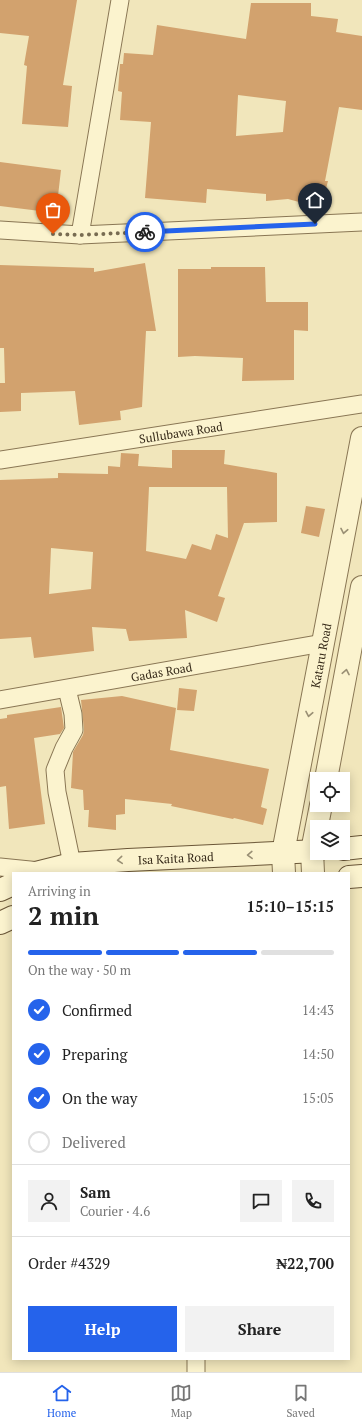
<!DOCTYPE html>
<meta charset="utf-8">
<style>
:root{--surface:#fff;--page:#f2f2f2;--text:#222;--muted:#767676;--line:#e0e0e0;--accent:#2563eb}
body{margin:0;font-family:"PT Serif",serif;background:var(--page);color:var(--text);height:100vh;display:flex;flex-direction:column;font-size:15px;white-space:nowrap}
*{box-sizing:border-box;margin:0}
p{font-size:13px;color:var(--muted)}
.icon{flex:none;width:22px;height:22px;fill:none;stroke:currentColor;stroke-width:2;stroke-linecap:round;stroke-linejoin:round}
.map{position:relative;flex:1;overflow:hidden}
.panel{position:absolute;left:12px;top:872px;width:338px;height:488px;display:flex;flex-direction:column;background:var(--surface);border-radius:0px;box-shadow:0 2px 10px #0003}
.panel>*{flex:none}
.controls{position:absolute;left:310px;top:772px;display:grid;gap:8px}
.controls a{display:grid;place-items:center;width:40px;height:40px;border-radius:0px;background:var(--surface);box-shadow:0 2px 10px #0003;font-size:20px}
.pin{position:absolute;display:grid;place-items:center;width:34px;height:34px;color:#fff;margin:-41px -17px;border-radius:50% 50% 50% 0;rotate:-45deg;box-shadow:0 0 4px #0007}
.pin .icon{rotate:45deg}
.courier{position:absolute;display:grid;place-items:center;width:40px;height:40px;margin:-20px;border:3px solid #2563eb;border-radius:50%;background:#fff;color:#222;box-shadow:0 1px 5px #0007}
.summary em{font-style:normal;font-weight:600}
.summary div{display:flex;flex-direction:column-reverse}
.summary{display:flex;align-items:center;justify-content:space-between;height:68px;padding:0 16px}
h1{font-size:26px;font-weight:600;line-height:30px}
.bar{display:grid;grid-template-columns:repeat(4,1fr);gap:6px 4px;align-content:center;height:48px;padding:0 16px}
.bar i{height:5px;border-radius:3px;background:var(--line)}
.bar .active{background:var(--accent)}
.bar p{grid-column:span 4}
.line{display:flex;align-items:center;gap:10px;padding:0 16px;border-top:1px solid var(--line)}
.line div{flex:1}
.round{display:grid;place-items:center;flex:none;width:42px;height:42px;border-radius:0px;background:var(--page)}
ol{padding:0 16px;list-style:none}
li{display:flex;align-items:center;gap:12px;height:44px}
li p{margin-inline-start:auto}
li .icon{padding:4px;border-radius:50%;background:var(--accent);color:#fff;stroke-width:4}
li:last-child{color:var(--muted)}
li i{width:22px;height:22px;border:2px solid var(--line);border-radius:50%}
.action{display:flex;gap:8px;margin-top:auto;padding:8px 16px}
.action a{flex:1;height:46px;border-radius:0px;background:var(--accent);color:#fff;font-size:16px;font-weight:600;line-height:46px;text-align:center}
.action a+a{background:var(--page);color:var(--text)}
.tab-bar{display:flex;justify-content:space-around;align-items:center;height:56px;border-top:1px solid var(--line);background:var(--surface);font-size:11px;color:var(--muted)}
.tab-bar a{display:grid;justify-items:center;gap:2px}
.tab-bar .active{color:var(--accent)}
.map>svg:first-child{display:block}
.building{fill:#d2a26e;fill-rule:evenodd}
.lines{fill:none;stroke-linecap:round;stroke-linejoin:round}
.minor-casing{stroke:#897654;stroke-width:19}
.tertiary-casing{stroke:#897654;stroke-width:24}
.secondary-casing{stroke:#6a5637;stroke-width:24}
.minor{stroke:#fbf3ce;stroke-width:17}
.tertiary{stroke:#fbf3ce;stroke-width:22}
.secondary{stroke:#fbf3ce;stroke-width:22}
.oneway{stroke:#998f74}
.done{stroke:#786c52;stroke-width:4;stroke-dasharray:0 7.2}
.route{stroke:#2563eb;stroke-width:5}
.labels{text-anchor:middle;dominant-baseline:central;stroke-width:4;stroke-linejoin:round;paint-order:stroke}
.street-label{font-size:12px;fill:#372b1a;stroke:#f8f0cb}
</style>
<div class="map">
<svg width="362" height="1372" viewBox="0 0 362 1372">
<rect width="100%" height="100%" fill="#f1e6bb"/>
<!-- building -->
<path class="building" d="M0,0H77L63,85L72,86L68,127L22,124L27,66L24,65L29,36L0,33Z
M251,3H311V16L338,19L336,32L362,36V110L339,107L325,181H328L321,208L288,199L266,201V194L207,189L206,203L145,198L151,122L120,120L122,92L118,91L120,64H123L124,53L153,55L157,25L246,39ZM238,95L286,101L283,132L236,136Z
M0,162L61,170L56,213L0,206Z
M145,263L156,331H146L142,407L120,411L121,420L79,425L75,391L21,393V411L0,412V383H5L4,348H0V265L94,268V272Z
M211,267H265L266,302H308V331L294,330V380L242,381L243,358L195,356L178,357V269H211Z
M172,450H225L224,464L277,473V522L244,523L218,596L225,598L217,622L185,610L187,638L129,641L126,629L92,627L94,651L34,658L31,637L0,639V480L58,478V473L108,474V466L120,467L121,453L139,454L138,466L172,468ZM149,487H227L228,538L216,534L211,550L192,544L186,559L146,551ZM51,548L93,552L91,589L49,594Z
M306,506L325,509L319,537L301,533Z
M179,688L197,690L194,711L177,710Z
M122,696L176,708L170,750L269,769L261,807L267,809L263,825L234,818L233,819L171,806L172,804L125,799V814L116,815V830L88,827L89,810H84L83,790L71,788L73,752L83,735L84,730L81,700Z
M61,707L64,728L60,734L34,738L45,824L9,829L6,786L0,787V719L7,718V715Z"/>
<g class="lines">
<defs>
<g id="minor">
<path d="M0,230L80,235L362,222"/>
<path d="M80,235L120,0"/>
<path id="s1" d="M0,460L362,404"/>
<path d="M67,689L73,714L74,730L64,748L55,770L57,792L72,864"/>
<path id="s2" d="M0,700L323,643"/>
<path d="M0,867L40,871"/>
<path d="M196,1372V1359"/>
</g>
<g id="tertiary">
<path d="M326,779L362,587"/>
<path id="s3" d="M284,873L283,853L362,438"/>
<path d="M313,873L312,851L321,805"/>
</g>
<g id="secondary">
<path d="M343,849L362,847"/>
<path id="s4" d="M36,873L72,864L128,860L317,851"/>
<path d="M349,877L362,876"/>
<path d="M0,890L13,884"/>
<path d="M0,923L13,917"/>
</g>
</defs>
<!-- minor casing -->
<use href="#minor" class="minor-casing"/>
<!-- tertiary casing -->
<use href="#tertiary" class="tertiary-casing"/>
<!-- secondary casing -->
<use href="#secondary" class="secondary-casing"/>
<!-- minor -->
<use href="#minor" class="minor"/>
<!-- tertiary -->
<use href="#tertiary" class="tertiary"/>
<!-- secondary -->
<use href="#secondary" class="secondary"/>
</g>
<!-- one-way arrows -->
<defs><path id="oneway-chevron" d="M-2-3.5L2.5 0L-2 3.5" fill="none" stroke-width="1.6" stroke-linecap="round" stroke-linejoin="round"/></defs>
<g class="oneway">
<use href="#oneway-chevron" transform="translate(344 531) rotate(101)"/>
<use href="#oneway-chevron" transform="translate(346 672) rotate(-79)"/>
<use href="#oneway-chevron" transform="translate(309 714) rotate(101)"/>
<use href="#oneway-chevron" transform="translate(250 855) rotate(178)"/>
<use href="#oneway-chevron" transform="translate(120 860) rotate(175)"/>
</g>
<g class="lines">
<!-- done -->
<path class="done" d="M53,234L80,235L145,232"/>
<!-- route -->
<path class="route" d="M145,232L315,224"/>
</g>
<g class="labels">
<!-- street labels -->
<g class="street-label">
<text stroke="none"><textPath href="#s1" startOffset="183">Sullubawa Road</textPath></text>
<text stroke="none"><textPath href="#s3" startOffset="221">Kataru Road</textPath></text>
<text stroke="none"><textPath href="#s2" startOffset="164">Gadas Road</textPath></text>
<text stroke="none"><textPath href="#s4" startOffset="141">Isa Kaita Road</textPath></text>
</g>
</g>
</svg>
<div class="controls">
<a><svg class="icon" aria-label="locate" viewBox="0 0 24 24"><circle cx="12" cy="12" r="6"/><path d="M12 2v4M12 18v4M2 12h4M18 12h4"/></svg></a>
<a><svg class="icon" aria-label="layers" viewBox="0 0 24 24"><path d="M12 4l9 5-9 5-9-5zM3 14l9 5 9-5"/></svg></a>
</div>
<div class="pin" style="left:53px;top:234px;background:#ea580c"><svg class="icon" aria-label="bag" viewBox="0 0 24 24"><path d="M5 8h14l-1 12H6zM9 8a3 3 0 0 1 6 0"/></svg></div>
<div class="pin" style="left:315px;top:224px;background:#1f2937"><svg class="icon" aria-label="home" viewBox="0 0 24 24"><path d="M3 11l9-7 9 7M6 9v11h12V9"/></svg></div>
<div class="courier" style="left:145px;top:232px"><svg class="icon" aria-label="bike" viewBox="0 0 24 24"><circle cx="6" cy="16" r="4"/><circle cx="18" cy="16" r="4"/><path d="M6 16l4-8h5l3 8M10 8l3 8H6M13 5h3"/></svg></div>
<section class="panel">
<div class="summary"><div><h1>2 min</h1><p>Arriving in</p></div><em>15:10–15:15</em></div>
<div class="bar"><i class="active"></i><i class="active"></i><i class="active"></i><i></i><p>On the way · 50 m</p></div>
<ol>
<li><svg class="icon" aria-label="check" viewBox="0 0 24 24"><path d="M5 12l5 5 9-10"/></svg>Confirmed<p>14:43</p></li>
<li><svg class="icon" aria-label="check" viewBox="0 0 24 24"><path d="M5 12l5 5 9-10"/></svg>Preparing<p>14:50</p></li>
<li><svg class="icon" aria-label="check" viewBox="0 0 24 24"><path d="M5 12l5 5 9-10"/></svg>On the way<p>15:05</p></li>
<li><i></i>Delivered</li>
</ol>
<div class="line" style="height:72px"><a class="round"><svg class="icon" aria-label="person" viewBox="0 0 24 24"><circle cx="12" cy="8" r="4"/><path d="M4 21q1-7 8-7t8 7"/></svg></a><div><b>Sam</b><p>Courier · 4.6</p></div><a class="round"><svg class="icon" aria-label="chat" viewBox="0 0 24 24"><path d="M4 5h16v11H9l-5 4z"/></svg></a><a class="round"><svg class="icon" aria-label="phone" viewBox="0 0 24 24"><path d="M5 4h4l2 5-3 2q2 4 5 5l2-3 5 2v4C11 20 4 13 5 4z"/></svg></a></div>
<div class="line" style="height:52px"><div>Order #4329</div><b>₦22,700</b></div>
<div class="action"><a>Help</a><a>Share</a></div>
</section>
</div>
<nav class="tab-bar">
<a class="active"><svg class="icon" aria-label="home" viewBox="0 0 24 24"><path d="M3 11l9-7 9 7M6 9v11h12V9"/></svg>Home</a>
<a><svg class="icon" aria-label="map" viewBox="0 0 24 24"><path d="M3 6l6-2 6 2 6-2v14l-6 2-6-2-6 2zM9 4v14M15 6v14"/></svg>Map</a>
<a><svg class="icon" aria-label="saved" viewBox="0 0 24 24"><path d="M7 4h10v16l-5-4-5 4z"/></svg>Saved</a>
</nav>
